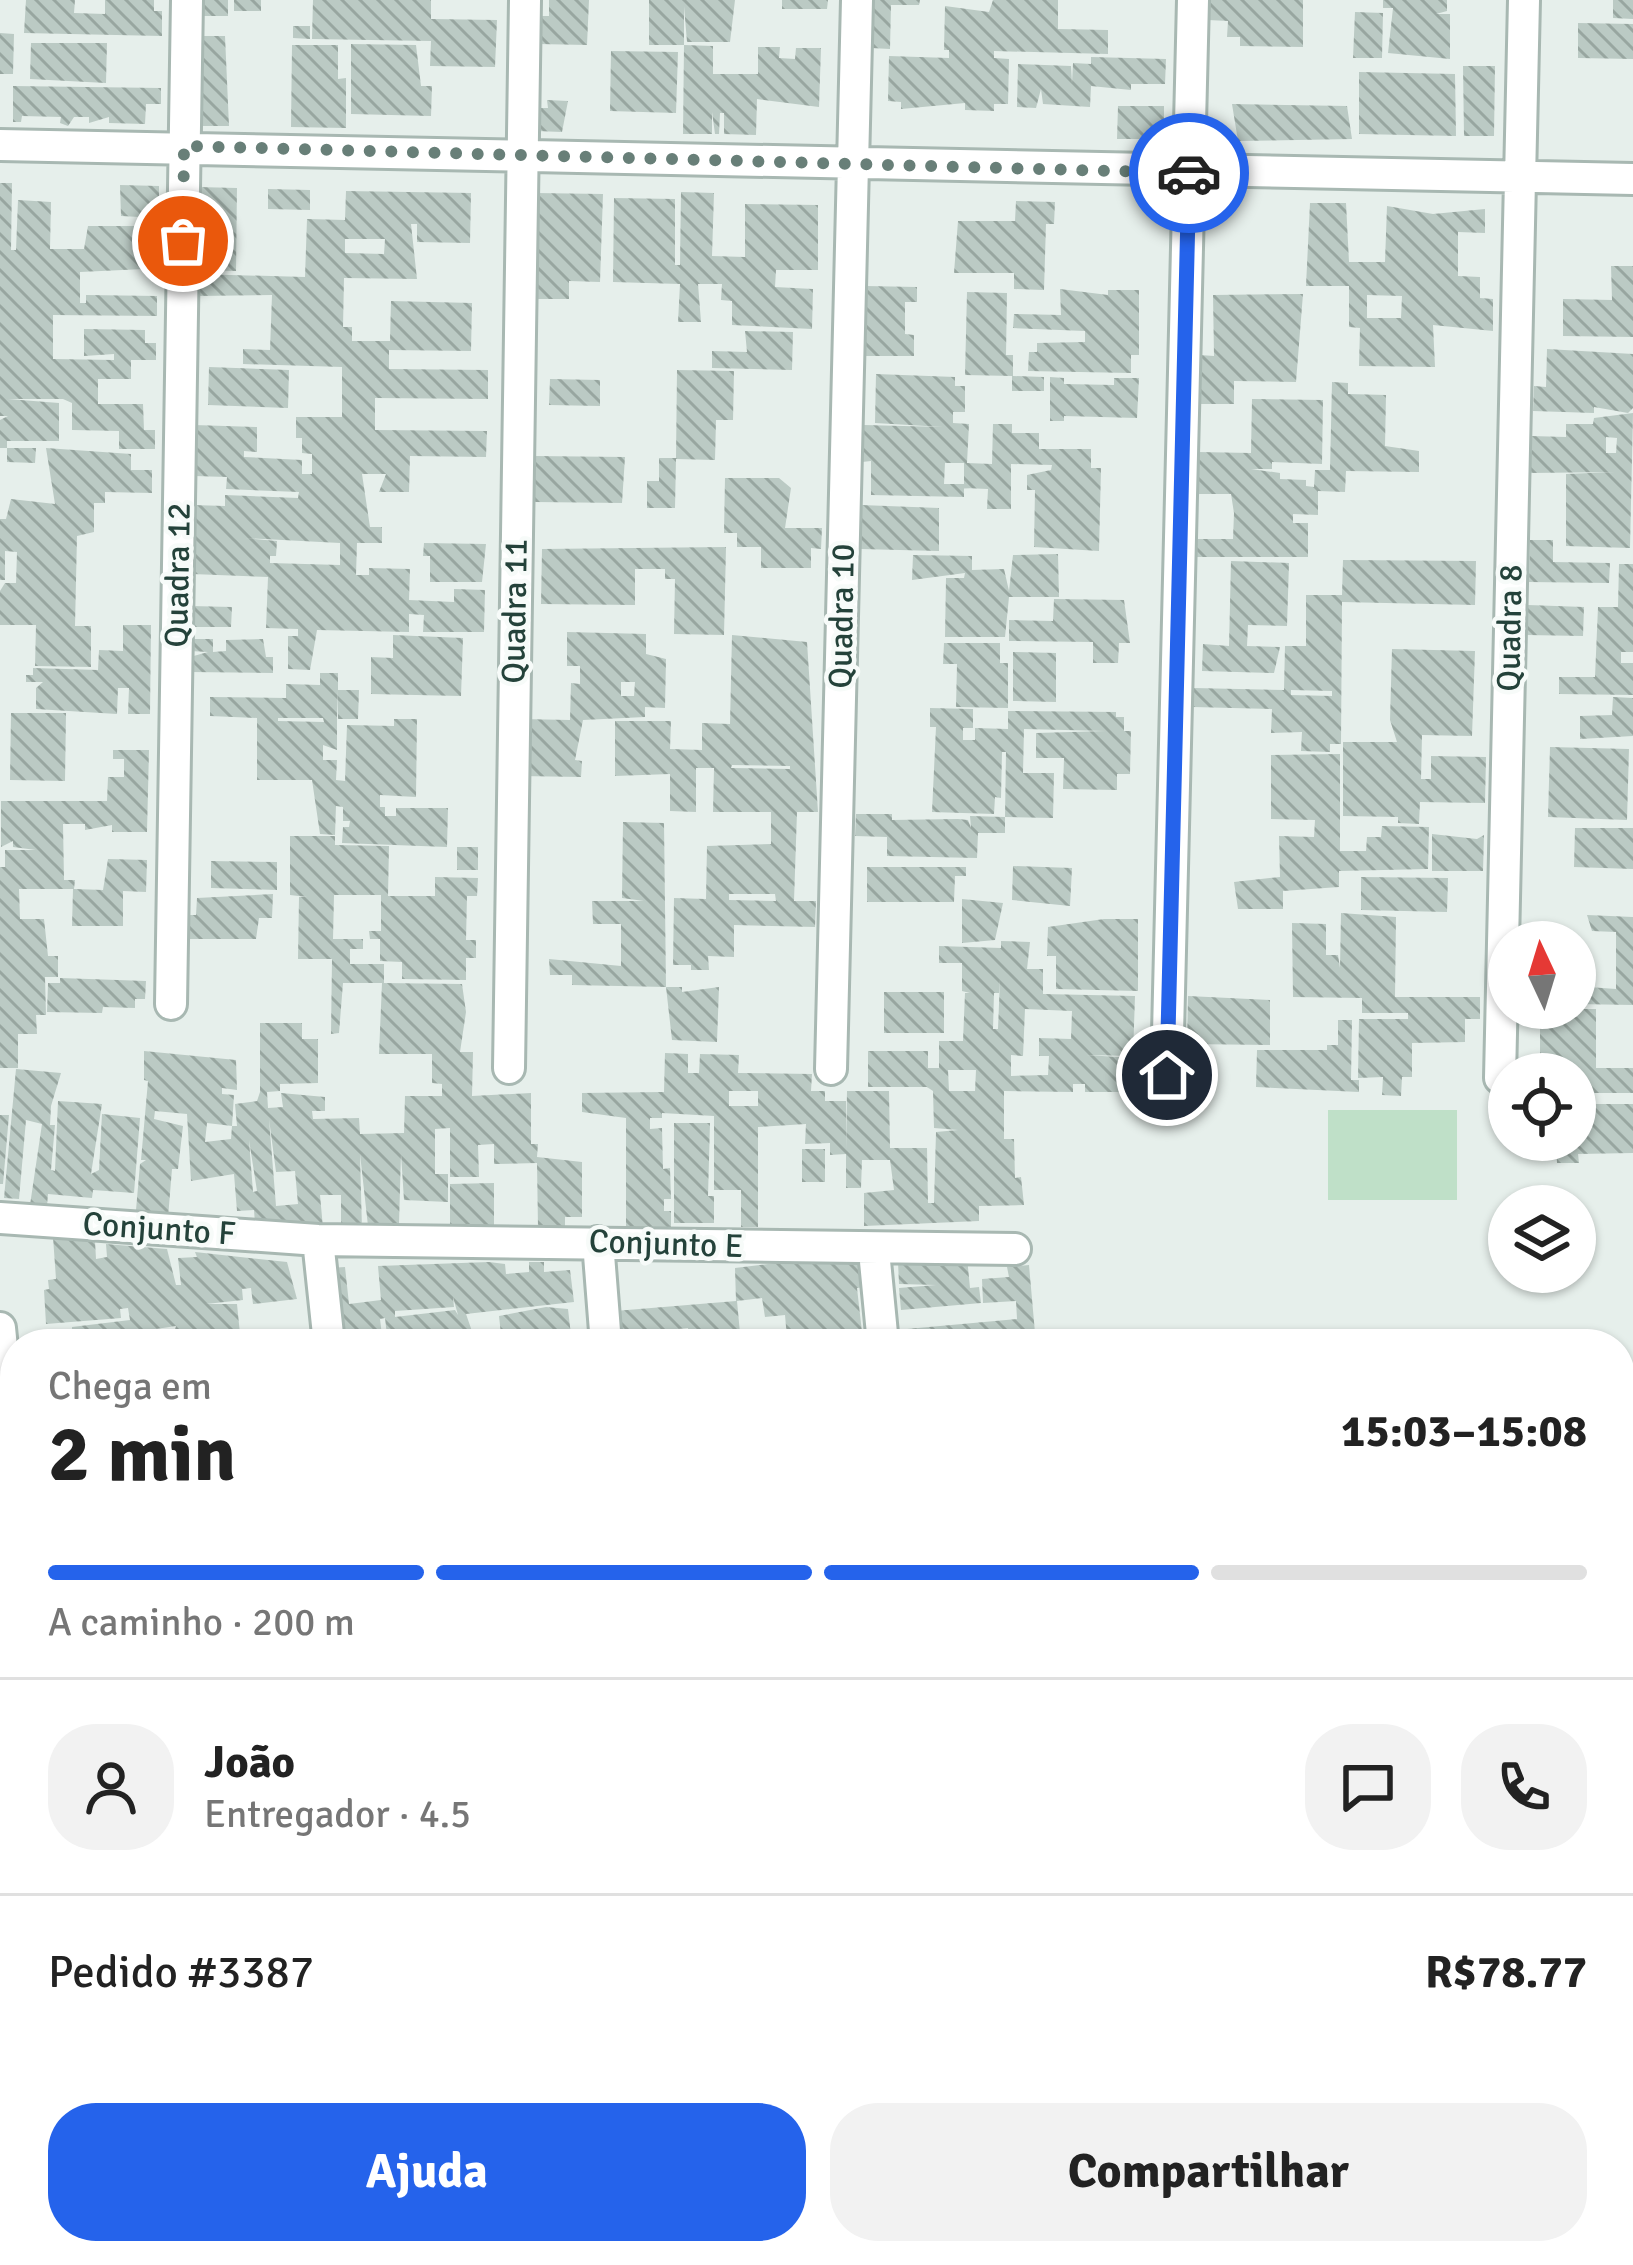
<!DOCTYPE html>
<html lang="pt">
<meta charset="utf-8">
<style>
:root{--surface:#fff;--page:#f2f2f2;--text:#222;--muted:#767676;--line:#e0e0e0;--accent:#2563eb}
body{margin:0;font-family:Signika,sans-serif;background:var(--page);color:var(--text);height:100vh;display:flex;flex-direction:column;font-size:45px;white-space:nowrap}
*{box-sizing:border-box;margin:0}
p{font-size:39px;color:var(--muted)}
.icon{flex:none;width:66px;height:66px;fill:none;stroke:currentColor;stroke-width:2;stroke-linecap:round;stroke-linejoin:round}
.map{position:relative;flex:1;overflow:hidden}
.sheet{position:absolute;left:0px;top:1329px;width:1635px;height:936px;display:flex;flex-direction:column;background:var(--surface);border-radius:48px 48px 0 0;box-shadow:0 3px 9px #0004}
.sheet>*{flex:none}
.needle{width:78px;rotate:356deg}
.controls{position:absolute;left:1488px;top:921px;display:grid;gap:24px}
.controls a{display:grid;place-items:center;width:108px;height:108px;border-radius:50%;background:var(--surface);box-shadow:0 3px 9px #0004;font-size:60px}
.pin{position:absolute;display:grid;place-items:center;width:102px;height:102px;color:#fff;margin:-51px;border:6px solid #fff;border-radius:50%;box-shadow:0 3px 12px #0007}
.courier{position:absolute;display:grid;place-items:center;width:120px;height:120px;margin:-60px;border:9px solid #2563eb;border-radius:50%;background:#fff;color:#222;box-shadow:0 3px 15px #0007}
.headline em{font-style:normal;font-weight:700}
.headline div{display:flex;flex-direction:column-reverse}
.headline{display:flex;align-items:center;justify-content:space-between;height:204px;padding:0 48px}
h1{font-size:78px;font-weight:700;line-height:90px}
.bar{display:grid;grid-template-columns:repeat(4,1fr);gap:18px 12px;align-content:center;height:144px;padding:0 48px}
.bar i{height:15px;border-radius:9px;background:var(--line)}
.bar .on{background:var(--accent)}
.bar p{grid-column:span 4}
.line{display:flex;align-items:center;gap:30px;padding:0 48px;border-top:3px solid var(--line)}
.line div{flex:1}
.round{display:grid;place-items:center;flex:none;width:126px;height:126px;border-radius:48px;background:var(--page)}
.button{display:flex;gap:24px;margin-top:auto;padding:24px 48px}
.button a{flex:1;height:138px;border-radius:48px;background:var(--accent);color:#fff;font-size:48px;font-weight:700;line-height:138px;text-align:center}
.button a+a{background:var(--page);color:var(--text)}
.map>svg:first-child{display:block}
.built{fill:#d4dfda}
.green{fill:#bfe0c8}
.building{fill:url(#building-back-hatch);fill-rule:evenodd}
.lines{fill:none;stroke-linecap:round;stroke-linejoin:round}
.minor-casing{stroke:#a8b8b2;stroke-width:36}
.secondary-casing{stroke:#a4bbb3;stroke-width:42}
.primary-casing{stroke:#c2cac8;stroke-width:42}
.minor{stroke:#fff;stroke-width:30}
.secondary{stroke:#fff;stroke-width:36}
.primary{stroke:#6aa596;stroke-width:36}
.done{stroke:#687f78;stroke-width:12;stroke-dasharray:0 21.6}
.route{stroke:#2563eb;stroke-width:15}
.labels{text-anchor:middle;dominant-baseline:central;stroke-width:9;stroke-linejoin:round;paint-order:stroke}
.street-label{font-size:33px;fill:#24423a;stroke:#f7fbf9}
</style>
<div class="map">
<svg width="1633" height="2265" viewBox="0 0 1633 2265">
<defs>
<pattern id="building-back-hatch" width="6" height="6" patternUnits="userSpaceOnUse" patternTransform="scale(3)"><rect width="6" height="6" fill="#bbcac4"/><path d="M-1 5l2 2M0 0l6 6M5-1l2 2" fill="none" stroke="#98a6a0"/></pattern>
</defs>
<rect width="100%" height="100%" fill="#e6efeb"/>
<!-- built -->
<path class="built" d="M1620,2036L1633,2037V2174L1620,2173Z"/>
<!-- green -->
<path class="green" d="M1328,1110H1457V1200H1328Z"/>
<!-- building -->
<path class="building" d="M26,0H75L74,13L105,14V0H154V11H162V36L24,33Z
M202,0H228V16H202Z
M234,0H261V11H234Z
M313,0H431V19L497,20L495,67L430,66L431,41L312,39Z
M549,0H589L587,45L538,44V16H549Z
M649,0H735L730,42H687L684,6V45L713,46V74H758V47H780L779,58L795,59L796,48H821L819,107L757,99L756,135L724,134V113H720L719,134H715L712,112V134H683L684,45H649Z
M782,0H828L827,9H782Z
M872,0H920L919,5H891L890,49L871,48Z
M993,0H1058V29L1108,30V54L994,51V58L1009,59L1008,104H994V111L965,110V103L901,109V102L888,101L889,56L949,58V50H944L945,6L989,12Z
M1208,0H1303V47L1240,46V37H1227L1228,21L1208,20Z
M1383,0H1447V11L1436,14H1450V59L1388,53L1393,8H1383Z
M1613,0H1633V19L1613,18Z
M1355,12L1383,13L1382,58H1353Z
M1578,23L1633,24V59L1578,58Z
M293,26H310V39L293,38Z
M0,33L14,34L13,74H0Z
M202,36H225L229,126H200Z
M31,43H107L106,83L30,79Z
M351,44L416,45L421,86H432L431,116L351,114Z
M292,45H338V79L346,78V128L291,127Z
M611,51L678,52L676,113L610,111Z
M1091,57L1166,59L1165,84H1131V90L1091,86L1090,107L1043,104L1041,89L1036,108L1017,107L1018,64L1071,66L1072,83L1073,63L1091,64Z
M1463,66H1495L1494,136H1464Z
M1359,72L1455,74L1456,136L1359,134Z
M13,86L161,88V104H146L145,124L109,123V117L89,123V117H74L68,126L60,123L61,117L22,116L21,122H13Z
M547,100L568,101L562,132L536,131V108H548Z
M1232,104L1347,106L1352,139L1238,141Z
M1118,106H1164V139H1117Z
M0,183H12L11,250H16L18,200L51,202L50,249H84L88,226H134V241L144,242V269L80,272V303H86V295L157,296V316L53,315V359L114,360V354L84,356V329L145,330V343H156V360H131V379H98V404H143L144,430H155V449H119V431L72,430V403L63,399H8L59,403V441H7V448H0V420L8,416H0Z
M120,185L159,186V218L121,216Z
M198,187L237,188L236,271L196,270Z
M268,189L310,190V210L268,209Z
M346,191L471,193L470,243L417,242V224H411L417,279L344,278L343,327H352V341H390L391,301L472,303L471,351L389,350V369L488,370V399L375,398V430L487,431L486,457L410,456L409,492H379L386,474H362L370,527H382V543H357L356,575H369V568L410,569L409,600L454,602V589L485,590L484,632H423L424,615L409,614V632L317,630L310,670L288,669V636H298V629L266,628L268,577L192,574L193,505L225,506V495L298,498L299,492L226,489L227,477L194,476V425L257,427V452L244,451V457L302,460V474H312V454L302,453V438H296V417H342V367L243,364V349L270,350L272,295L196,296L197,274L305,277L307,219L345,220ZM345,239H385L384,254L345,253ZM244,538L340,543V565L270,563V556H276L277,541Z
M681,192L714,193L712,256L745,257V204L818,205V270H776L775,287L813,289L812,329L732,325V301L721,300L722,284H698L701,322H678L680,284L613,282L614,198L675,199V265H680Z
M535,193L603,194L600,282L569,281V299H532Z
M1016,201L1055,202L1054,224H1046L1044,290L1014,289V273H954L958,221H1015Z
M1310,203H1346L1349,262H1385L1387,206L1433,214L1485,209V233L1458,232V276L1480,277V298L1493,299V331L1433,325L1435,367L1359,366L1360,328L1349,327V286H1306ZM1367,295L1402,296L1401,318H1367Z
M1611,266H1633V337L1563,336V299L1612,300Z
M866,286L917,287V302H905V334L914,335V356H865Z
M1060,289L1108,295V290H1139V355H1131V373L1028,371L1029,352H1037V343L1085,342V331L1013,328L1014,314L1061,315Z
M967,292L1007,293L1006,355H1013V376L1044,377V391H1012V376L965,375Z
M1303,294L1296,382L1234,381V404H1199L1200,355L1214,356L1213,295Z
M745,331L793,332L792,370L712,368V351L747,352Z
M1547,349L1633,354V408L1628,413L1594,407V413L1533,411L1534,386L1546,387Z
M209,367L289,370L288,408L208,405Z
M677,370L734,371L733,420H716L715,460L676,459L675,508H647V481H659V458H676Z
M876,374L955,377V386H965V412H953V423L969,424L967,463L992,464L993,424H1012V433H1039V449H1091V468H1101L1099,551L1034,547L1035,490H1027V475L1051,470L1052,465L1011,464V509H987L988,489L964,488V463H945L944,484H964V497L871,495V461L862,462L864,425L943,427L875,423Z
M1050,377L1064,378V384L1114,385V378H1139L1137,418L1064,416V421H1050Z
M550,379L600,380V406L549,405Z
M1332,382L1348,383V394L1386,395L1385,446L1419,451V472L1346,471L1345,492L1318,491V515L1293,514V523H1308V557H1196L1197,539H1233L1234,513L1231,494H1197L1198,452L1251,453L1252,399L1323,400L1322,464L1272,462V469H1251L1280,473V479L1306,480V486L1314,487L1315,470H1330Z
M1633,413L1630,548L1566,546V474L1615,472L1530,473L1531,436L1566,437V424H1593L1594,418ZM1606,437L1617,438L1616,453H1606Z
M7,448H36L35,463L7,462Z
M46,448L131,454V470H152V493L105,492V503H94V532L77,536L75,626H91V667L35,666L36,625H0V591L5,583H16L17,552L5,551V580H0V519H6L11,499L55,504Z
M535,456L625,457L622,503L535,502Z
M725,478H779L791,488L785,528H822L821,549L811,548V568H761V547H737V533H724Z
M861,505L939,508V551L860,549Z
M1530,540H1553V562L1610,563L1609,583L1529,582Z
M424,543L486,544L482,582H430V556H423Z
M726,547L724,635L674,634L675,579H665V569H635V605L541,604L542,549Z
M1058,554L1059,597H1009L1005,637H945L946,578H964L965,573L912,580L913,555L972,556V570L1004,569L1009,591L1013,555Z
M1343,560L1476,561L1475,605L1342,602L1341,744H1330V752L1301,751L1302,732L1271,733L1272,709L1193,707L1194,688L1284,690L1285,646H1306V595H1342ZM1291,690L1332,691V696L1291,695Z
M1231,561L1289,563L1287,626L1248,625L1247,646L1280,647L1274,673L1202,671L1203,644L1229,646Z
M1619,564H1633V652H1621V663H1633V695L1559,694V677H1595L1598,607H1618Z
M1054,599L1124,600L1130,643H1119L1118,663H1093V642L1009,641V620L1053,621Z
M1528,605L1584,607L1583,636L1527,635Z
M191,606L232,607L231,627H191Z
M123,625H151L150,714H128L129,688H118L117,714L36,709V688L43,682H26V675H33V668L98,670L99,650L123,651Z
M567,632L646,634V654L666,659L665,708L645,707V717L583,720L575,760L582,761L581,777L520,776L521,719L570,720L571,683L580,684V666H567ZM621,682H635L634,696H621Z
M393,635L463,638L461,696L371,694V657L393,658Z
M732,635L807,642L818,812H797L794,901H816L815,927L734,925V957L708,956L709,970H691V965H673L674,898L706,899L707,846L771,844V812H713L714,768H696V812L670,811V774L615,776V721H671L670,749L702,750V723L730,724ZM732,765L790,766V769L731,768ZM729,894H775L776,901L729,900Z
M191,639H213V652L226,651V640L263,639L266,657H273V673L190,672V657L208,652L190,651Z
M944,643H1000V663H1008V708L956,707L957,664H943Z
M1392,649L1475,651L1472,736L1422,735L1421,779H1431V756L1486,757L1485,803L1420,802L1419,824L1398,823V817L1343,816V742H1397L1390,720Z
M1013,652L1056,653V702L1013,701Z
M320,673H338V690H359L358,719H338L337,690V750L323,745V760H337L336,780L345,781L347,725L394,726V719H417L416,797L380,795V807H385V816H396V808H448L447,847L342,843L343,827H349L350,821H343V807L336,806L335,835L320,834L312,780H257V718L210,716V697L286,698V684L320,685ZM278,718H323L324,722L278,721Z
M1613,697L1633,698V736L1580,739V716L1612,715Z
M930,708L973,709V728H963V740H975V728L1008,729V711L1116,712V717H1124V731H1131L1130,774H1117V790L1063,789L1064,758H1036V733L1106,731L1024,729L1023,773H1054L1053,818L1005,817L1006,752H1002L1001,798L995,797L994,814L932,812L936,727H930Z
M11,713H66L65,781L10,780Z
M1550,747L1629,749L1627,820L1548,817Z
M113,750H149L147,832H112V825L85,830V824H63L64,880H75L74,889L103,890L108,859L147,860L146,892L123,891V926H72L73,889H19L20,919H44L48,956H58V977H45L46,1015H36L37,1034H18V1068H0V867H5V850H36L13,847V841L1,847V801H107L108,777H124V759H113Z
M1340,754V851H1366L1367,837H1381L1382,826L1429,827L1428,869L1339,871V887L1283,891V909H1238L1234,882L1280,877L1279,836L1314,837L1315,820L1271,819V755Z
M856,814H892V820L958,819L968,820L971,828L970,816L1005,817V833H978L977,858L887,856V837L855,836Z
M623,822L664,823L666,987L572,985V975H550L549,959L621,966V924H593L592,901H644L622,898Z
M1575,828H1633V869L1574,867Z
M1432,834L1477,839L1484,835L1483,871H1432Z
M290,836H335V845L389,846L388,896H435V877L478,878L477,896H467L466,940H476V958H466V980L402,979V962L380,961V939H370L369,931H381V895H334L333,939H363V949H350V964H384V983H343L339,1033L331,1034L332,959H298L299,897H307L290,895Z
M457,847H478V870H457Z
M211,861L277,862V890L211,888Z
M1013,866L1072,868L1070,906L1012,900Z
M867,867H966V876H955L954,902H867Z
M1361,877L1448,878L1447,912L1361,910Z
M273,894L272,918H259L256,939H184L185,915H196L197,898Z
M962,899L1003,903L995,940L962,943Z
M1341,913L1396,917L1395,997H1480V1019H1465V1042L1412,1043V1077H1402L1401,1096L1382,1095L1383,1077L1358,1078L1359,1019H1408V1013H1362V998L1293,997L1292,923L1326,924V955H1338L1340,968Z
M1587,915L1633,917V1005L1575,1004V986L1616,989V932L1592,931Z
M1104,919H1138V991L1056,989V956H1047L1048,927Z
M1001,941L1030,942L1027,969H1043V994L1135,996L1133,1056L1086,1055L1134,1058L1133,1092H1085V1084H1073V1092L1004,1091V1139H1014L1015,1178L1021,1177L1024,1205L979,1206V1221L864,1226V1193L894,1190L890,1160H862L861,1188H846V1154L830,1155V1143L805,1144L806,1124L758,1127V1227H741V1190H714V1116L662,1113V1118H650V1129L662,1128L663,1169L670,1168L671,1199H664V1211H671V1228L626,1229V1118L582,1112V1093L664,1092L665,1053L688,1054V1073H699L700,1054L739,1055L738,1073L812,1074L811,1091H825V1101H846V1150L847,1091H889L890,1148H927L928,1203H934L936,1132L958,1130L934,1128L933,1091L927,1087H868V1051H928V1068H939V1041H963L965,993H970L962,991V963H939V946L1001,948ZM1000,979L998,1029H993L994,993H999ZM1025,1009L1072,1011L1071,1039L1039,1038V1056H1049L1048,1075L1011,1076V1055L1023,1056ZM948,1070H976L975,1091H949ZM729,1091H758V1106H729Z
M60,978L146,981L145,999H135V1008L103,1007L102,1013L47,1012L48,983H60Z
M382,983L462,984L466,1012L460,1052H473L472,1096L531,1093V1144H538L537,1157L582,1162V1217H565V1228H538L537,1163L494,1164V1144L478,1145L479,1177H450V1128L435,1129V1174H448V1202L404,1200L401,1154L399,1224L368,1226L360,1154L362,1230L341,1229V1195H320L323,1228L255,1224L254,1210L237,1211L234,1174L191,1181L187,1114L155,1111L154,1119L183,1126L178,1169H172L168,1218L136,1210L140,1164L146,1160H141L148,1081L144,1080V1051L236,1060L237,1090L222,1088V1094L234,1095L232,1126H237L235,1104L257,1101L260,1092V1023H302V1039H318V1083L280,1084V1091L267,1092L268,1108L283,1107L281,1093L325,1097V1111H312L313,1119L359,1118L360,1134L404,1133L405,1096H442V1084L432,1083V1054H379ZM269,1119L276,1172L295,1171L298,1204L276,1206ZM207,1123L232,1126L231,1139L205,1142ZM249,1140L257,1191L253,1192Z
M666,987H682V992L719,987L717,1042L672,1040Z
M884,992H944V1033H884Z
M1188,996L1270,1000V1045L1187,1044Z
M1540,1009H1596V1068H1633V1093H1593L1575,1089V1074H1540Z
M1338,1020H1352L1351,1080H1359V1092L1256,1087L1257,1050H1327V1045H1338Z
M16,1069L61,1073L51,1106L50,1125H55L51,1170L55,1171L58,1101L102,1104L91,1174L99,1170L102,1114L140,1118L134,1193L93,1190L92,1198L48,1194L47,1206L30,1205L42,1124L26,1120L19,1199L4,1198Z
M1583,1104H1633V1153L1578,1154L1579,1163H1557L1556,1140H1575V1107Z
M0,1115H9L3,1184H0Z
M674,1123H710L708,1196H714V1223H674Z
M802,1149H825V1182H802Z
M494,1183V1228L450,1229V1184Z
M53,1237L95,1241L96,1259L107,1257L106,1244L167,1249L176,1285H181L178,1258L197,1257L195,1252L287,1262L297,1299L253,1304L251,1288L242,1289L243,1300L206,1304H237L241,1344H171L176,1326L156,1329L158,1344H72V1327L130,1320L128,1308L120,1309L121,1318L46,1324L44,1290L49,1289L48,1280L56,1279Z
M967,1257L970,1288L979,1287L981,1303L901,1310L899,1288L936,1285L899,1284L898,1262Z
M816,1258V1264L854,1259L865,1264L867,1287L857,1288L862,1332L854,1333L855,1344H815L843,1332L787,1338L785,1315L765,1317L762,1298L737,1301L741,1344H689L688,1328L618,1335L615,1311L736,1301L735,1268Z
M489,1262L505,1264L506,1274L529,1272V1262H544V1272L570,1270L574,1302L466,1314L474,1337H485L486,1344H388L385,1318L380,1319L383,1344H337L329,1268L345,1267L349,1304L381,1300L378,1266ZM453,1297L458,1315L455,1310L395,1317V1311L454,1307Z
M1029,1265L1036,1344H908L907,1329L1017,1319L1016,1301L983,1303L982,1279L1009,1277L1007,1267Z
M546,1307L568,1309L572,1344H502L499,1316Z
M303,1337V1344H268V1341Z
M7,1621L12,1666L0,1667V1622Z
M5,1754L9,1794L0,1795V1755Z
M15,1802V1838L7,1839L15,1842V1860L0,1862V1803Z
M1620,1859L1633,1862L1632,1944L1620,1942Z
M15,1868V1963L0,1962V1870Z
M500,2250H723L809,2258L808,2265H498Z
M874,2251L943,2256L942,2261L978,2265H873Z"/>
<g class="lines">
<defs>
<path id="minor" d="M0,145L1633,179
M171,1004L187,0
M509,1068L525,0
M831,1069L857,0
M1167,1075L1193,0
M1500,1078L1524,0
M0,1218L318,1240L1015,1249
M318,1240L329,1344
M598,1242L606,1344
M874,1251L883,1344
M0,1328L15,1477
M475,2265V2250"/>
<path id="secondary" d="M0,2027L15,2028
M0,2102L15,2103
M1620,2231L1633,2232
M1150,2250L1284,2265
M1537,2265L1540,2250"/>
<path id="primary" d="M0,2045L15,2046"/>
</defs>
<!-- minor casing -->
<use href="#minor" class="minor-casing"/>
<!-- secondary casing -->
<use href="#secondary" class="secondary-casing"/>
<!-- primary casing -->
<use href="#primary" class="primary-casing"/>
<!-- minor -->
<use href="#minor" class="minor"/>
<!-- secondary -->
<use href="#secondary" class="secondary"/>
<!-- primary -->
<use href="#primary" class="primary"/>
</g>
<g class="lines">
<!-- done -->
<path class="done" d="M183,241L184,146L1189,173"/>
<!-- route -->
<path class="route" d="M1167,1075L1189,173"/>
</g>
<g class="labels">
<!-- street labels -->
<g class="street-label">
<text transform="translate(178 575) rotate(-89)">Quadra 12</text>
<text transform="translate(515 611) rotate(-89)">Quadra 11</text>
<text transform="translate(842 616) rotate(-89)">Quadra 10</text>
<text transform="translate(1510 628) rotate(-89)">Quadra 8</text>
<text transform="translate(159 1229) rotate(4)">Conjunto F</text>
<text transform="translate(666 1244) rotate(2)">Conjunto E</text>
</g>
</g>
</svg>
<div class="controls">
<a><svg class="needle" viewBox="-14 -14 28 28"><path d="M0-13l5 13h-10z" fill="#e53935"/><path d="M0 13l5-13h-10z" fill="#767676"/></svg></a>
<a><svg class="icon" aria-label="locate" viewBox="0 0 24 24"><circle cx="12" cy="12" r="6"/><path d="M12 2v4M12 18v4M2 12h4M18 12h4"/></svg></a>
<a><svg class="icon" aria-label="layers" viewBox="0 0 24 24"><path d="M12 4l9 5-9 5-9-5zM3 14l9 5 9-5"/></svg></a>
</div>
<div class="pin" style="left:183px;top:241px;background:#ea580c"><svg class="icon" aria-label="bag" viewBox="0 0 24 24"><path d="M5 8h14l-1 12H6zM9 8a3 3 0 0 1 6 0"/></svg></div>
<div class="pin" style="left:1167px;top:1075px;background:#1f2937"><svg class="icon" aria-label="home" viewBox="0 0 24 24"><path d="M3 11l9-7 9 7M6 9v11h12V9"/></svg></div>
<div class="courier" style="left:1189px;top:173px"><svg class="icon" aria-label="car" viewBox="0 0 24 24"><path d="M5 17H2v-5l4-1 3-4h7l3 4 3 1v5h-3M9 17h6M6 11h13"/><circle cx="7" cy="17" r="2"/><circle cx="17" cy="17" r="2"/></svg></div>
<section class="sheet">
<div class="headline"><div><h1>2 min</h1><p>Chega em</p></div><em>15:03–15:08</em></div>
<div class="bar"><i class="on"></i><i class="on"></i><i class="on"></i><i></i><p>A caminho · 200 m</p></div>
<div class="line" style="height:216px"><a class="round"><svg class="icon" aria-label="person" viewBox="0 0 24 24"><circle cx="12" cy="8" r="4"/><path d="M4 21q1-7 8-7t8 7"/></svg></a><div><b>João</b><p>Entregador · 4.5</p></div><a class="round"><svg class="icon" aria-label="chat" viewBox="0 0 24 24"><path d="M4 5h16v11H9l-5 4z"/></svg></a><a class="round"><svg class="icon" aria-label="phone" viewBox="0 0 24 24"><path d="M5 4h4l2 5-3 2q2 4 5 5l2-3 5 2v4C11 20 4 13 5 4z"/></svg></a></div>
<div class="line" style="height:156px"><div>Pedido #3387</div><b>R$78.77</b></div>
<div class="button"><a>Ajuda</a><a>Compartilhar</a></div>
</section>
</div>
